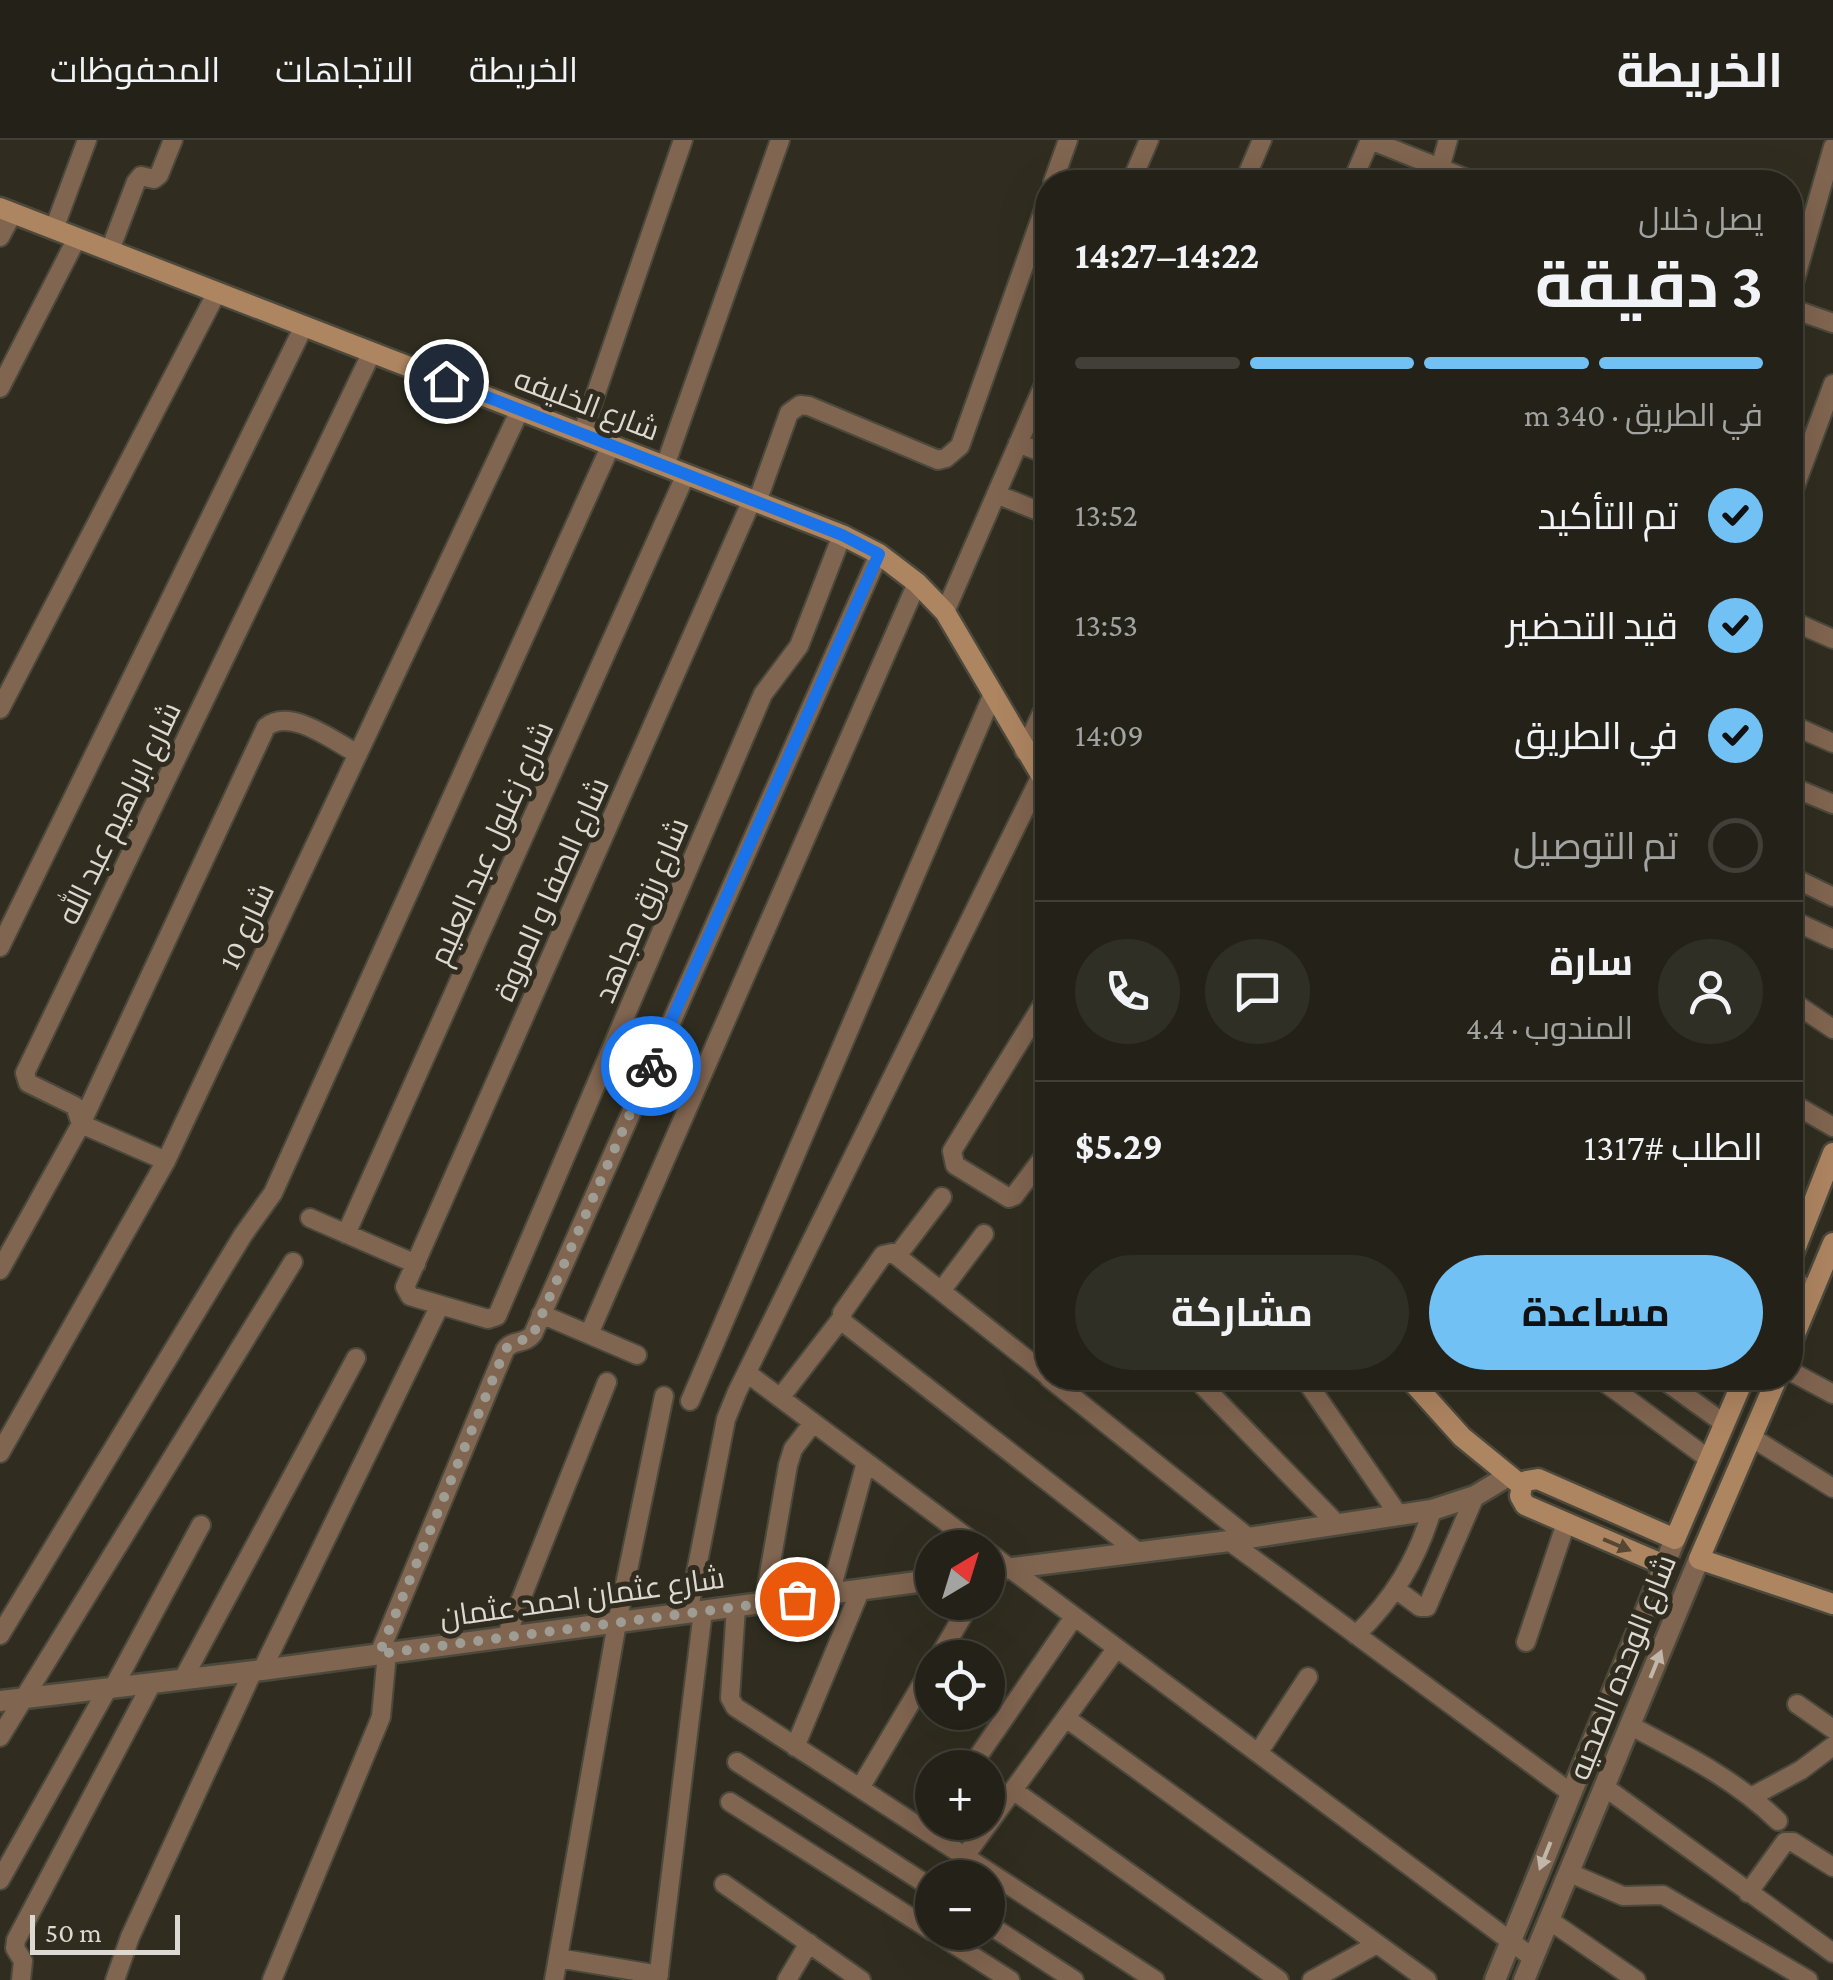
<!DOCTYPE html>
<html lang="ar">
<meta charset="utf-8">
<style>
:root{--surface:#242218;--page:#302f25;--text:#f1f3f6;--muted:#a3a4a2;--line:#413f37;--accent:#71c1f4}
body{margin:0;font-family:"Crimson Pro",Cairo,serif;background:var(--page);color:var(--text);direction:rtl;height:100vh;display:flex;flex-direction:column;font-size:38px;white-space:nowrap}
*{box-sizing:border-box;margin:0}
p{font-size:32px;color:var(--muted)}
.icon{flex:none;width:55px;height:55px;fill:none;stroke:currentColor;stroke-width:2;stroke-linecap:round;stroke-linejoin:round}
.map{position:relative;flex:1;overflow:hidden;direction:ltr}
.sheet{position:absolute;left:1035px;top:30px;width:768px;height:1220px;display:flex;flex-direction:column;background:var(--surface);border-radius:40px;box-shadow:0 10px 40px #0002,0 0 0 2px var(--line);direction:rtl}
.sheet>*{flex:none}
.needle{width:65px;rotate:38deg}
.controls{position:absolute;left:915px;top:1390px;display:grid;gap:20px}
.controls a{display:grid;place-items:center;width:90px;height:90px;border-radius:50%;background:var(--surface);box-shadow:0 10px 40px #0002,0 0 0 2px var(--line);font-size:50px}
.scale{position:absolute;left:30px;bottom:25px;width:150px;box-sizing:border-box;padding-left:10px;border:5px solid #dbd9d1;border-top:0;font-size:28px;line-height:35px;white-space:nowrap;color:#dbd9d1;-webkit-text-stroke:8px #302d20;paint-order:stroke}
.pin{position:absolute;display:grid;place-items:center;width:85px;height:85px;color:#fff;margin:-42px;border:5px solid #fff;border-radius:50%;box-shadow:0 2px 10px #0007}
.courier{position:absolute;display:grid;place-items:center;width:100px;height:100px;margin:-50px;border:8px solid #1a73e8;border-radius:50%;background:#fff;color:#222;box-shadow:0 2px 12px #0007}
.headline em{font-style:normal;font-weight:700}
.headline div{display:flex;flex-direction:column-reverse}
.headline{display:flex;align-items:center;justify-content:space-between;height:170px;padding:0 40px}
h1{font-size:65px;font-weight:700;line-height:75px}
.bar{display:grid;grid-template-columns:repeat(4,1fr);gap:15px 10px;align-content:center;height:120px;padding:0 40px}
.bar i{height:12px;border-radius:8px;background:var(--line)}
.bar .active{background:var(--accent)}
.bar p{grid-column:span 4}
.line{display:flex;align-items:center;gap:25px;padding:0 40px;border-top:2px solid var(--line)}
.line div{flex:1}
.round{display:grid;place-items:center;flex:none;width:105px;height:105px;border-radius:52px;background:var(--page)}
ol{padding:0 40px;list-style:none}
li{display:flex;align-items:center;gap:30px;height:110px}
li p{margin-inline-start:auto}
li .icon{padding:10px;border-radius:50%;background:var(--accent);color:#111;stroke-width:4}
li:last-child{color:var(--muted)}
li i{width:55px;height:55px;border:5px solid var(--line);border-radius:50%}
.action{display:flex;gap:20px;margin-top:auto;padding:20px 40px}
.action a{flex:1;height:115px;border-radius:60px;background:var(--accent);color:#111;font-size:40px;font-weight:700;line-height:115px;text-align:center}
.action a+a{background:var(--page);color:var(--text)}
header{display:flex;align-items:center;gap:60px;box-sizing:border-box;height:140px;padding:0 50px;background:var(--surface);border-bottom:2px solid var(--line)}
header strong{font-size:48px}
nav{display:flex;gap:55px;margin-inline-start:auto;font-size:35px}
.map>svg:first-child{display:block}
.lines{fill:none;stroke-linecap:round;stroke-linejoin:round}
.minor-casing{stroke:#4b493c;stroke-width:22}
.tertiary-casing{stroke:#4b493c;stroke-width:25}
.secondary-casing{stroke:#4b493c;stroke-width:25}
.minor{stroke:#806550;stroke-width:18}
.tertiary{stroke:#806550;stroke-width:20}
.secondary{stroke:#ae8561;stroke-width:20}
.oneway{fill:#564734}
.oneway2{fill:#c0b6aa}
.done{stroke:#9f9d93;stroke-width:10;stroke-dasharray:0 18}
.route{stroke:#1a73e8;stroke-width:12}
.labels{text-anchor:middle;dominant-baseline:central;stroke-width:10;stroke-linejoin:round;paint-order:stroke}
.street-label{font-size:30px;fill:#dbd9d1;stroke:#302d20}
</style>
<header>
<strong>الخريطة</strong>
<nav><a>الخريطة</a><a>الاتجاهات</a><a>المحفوظات</a></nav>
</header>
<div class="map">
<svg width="1833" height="1840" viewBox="0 0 1833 1840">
<rect width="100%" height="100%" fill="#302d20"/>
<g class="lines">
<defs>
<path id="minor" d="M1370,0L1475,42
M1440,28L1448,0
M1053,42L1068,0
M1131,42L1149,0
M1244,42L1262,0
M1352,42L1370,0
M54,89L87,0
M0,97L13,73
M110,110L136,42L141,36L154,39L159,35L173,0
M1790,157L1833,7
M1790,168L1833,183
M0,248L77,98
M582,294L683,0
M1018,303L1048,315
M665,326L780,0
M996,354L1048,375
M752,360L405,1147L410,1156L488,1179L497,1176L763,554L799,506L842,395
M1790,360L1833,244
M757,362L789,273L800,265L809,266L938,320L946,318L960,306L1048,58
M945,472L1048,235
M1790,480L1833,499
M0,569L217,152
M1790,584L1833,603
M1024,611L1048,560
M1790,646L1833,664
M1790,736L1833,757
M1790,779L1833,799
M0,807L304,186
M1048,856L952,1011L955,1025L1009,1058L1014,1056L1048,1011
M1790,860L1833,889
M1790,962L1833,987
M81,984L75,966L28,943L25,933L372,212
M81,984L166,1021
M310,1078L416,1124
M346,1094L686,334
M897,1116L892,1113L883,1115L842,1173L843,1182L1138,1412
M897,1116L1048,1236
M897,1116L942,1057
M0,1130L81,984L266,587C291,567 333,601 358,614
M1790,1137L1813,1153
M941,1151L984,1094
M541,1174L637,1215
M589,1194L917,443
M1790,1231L1833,1254
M747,1233L981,1408
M1049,1238L1249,1398
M1304,1238L1398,1374
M1599,1238L1710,1320
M1661,1238L1725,1284
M1203,1246L1338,1385
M780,1258L841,1179
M690,1261L992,556
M1751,1297L1833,1348
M0,1313L166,1021L520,270
M1229,1401L1571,1653
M988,1412L1533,1818
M1397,1450L1420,1467H1427L1475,1356
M830,1454L866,1322
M764,1463L788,1325L793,1309L813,1283
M736,1467L730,1558L735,1567L1155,1840
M688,1473L726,1279L737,1252L1041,636
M0,1495L243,1095L273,1053L611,305
M1356,1495C1394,1458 1417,1420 1432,1370
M506,1497L607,1242
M1526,1502L1566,1383
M379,1514L505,1210C512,1199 525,1205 533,1194L879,414
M938,1518L971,1462
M262,1530L440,1165
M183,1539L356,1218
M113,1548L201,1385
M1797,1564L1833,1589
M1066,1578L1427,1840
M1631,1586C1684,1614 1735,1639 1778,1681
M0,1597L293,1122
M795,1607L860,1451
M1258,1613L1308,1537
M737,1622L932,1748
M970,1628L1074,1477
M860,1648L932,1527
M1606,1648L1833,1813
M1013,1650L1279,1840
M1753,1656L1801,1630L1833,1606
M730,1662L932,1791
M965,1716L1116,1509
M1570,1733L1623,1756L1663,1755L1808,1840
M0,1740L108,1548
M724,1744L861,1840
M1748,1753L1785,1702H1793L1833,1727
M1549,1780L1636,1840
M988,1784L1074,1840
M935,1792L1010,1840
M558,1818L659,1835
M21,1840L23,1821L15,1808L16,1800L152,1543
M115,1840L130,1797L253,1531
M272,1840L381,1577L387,1513
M554,1840L617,1483L664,1256
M658,1840L703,1471
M787,1840L809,1803
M1312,1840L1377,1804"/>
<path id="tertiary" d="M988,1431L1229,1401L1432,1370L1475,1356L1508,1336
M0,1561L262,1530L932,1440
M1495,1840L1675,1399
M1524,1840L1699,1419"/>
<path id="secondary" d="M0,68L842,395L879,414L917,443L945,472L1048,647
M1790,1122L1833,1013
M1790,1206L1833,1103
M1409,1238L1462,1297L1522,1346
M1777,1238L1699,1419L1833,1464
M1522,1346L1526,1341L1538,1339L1675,1399L1744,1238
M1522,1346L1520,1356L1525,1365L1664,1425"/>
</defs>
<!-- minor casing -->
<use href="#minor" class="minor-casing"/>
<!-- tertiary casing -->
<use href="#tertiary" class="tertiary-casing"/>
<!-- secondary casing -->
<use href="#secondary" class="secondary-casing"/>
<!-- minor -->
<use href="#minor" class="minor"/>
<!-- tertiary -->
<use href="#tertiary" class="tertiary"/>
<!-- secondary -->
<use href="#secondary" class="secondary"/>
</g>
<!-- one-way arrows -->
<defs><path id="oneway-solid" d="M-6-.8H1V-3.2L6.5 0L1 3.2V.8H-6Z" transform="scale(2.5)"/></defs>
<use class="oneway" href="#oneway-solid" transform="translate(1617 1405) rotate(23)"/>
<g class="oneway2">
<use href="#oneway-solid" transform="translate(1656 1524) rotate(-68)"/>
<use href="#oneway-solid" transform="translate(1545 1716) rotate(112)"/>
</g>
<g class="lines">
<!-- done -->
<path class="done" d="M651,926L532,1197L510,1204L505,1210L379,1514L797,1459"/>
<!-- route -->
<path class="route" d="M446,241L842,395L879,414L651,926"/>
</g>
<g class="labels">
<!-- street labels -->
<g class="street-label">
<text transform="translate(587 264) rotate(21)">شارع الخليفه</text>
<text transform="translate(119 673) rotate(-64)">شارع ابراهيم عبد الله</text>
<text transform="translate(491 703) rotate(-66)">شارع زغلول عبد العليم</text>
<text transform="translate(551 749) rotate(-66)">شارع الصفا و المروة</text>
<text transform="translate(641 770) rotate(-67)">شارع رزق مجاهد</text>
<text transform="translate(246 786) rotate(-65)">شارع 10</text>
<text transform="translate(582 1457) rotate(-8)">شارع عثمان احمد عثمان</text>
<text transform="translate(1622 1527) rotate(-68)">شارع الوحده الصحيه</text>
</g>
</g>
</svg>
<div class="controls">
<a><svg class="needle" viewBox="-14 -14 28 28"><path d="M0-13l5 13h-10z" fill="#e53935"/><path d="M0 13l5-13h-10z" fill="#a3a4a2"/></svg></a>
<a><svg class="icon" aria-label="locate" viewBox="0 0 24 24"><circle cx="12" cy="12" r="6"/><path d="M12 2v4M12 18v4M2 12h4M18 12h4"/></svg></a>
<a>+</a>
<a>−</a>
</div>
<div class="scale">50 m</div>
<div class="pin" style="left:797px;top:1459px;background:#ea580c"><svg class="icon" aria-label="bag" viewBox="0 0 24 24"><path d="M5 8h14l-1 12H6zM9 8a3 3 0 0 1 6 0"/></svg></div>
<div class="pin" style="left:446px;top:241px;background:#1f2937"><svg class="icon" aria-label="home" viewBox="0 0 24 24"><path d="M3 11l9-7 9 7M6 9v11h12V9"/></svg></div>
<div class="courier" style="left:651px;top:926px"><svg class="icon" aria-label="bike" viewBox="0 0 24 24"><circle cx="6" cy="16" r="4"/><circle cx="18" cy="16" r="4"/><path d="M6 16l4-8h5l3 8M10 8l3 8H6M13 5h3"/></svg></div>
<section class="sheet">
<div class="headline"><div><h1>3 دقيقة</h1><p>يصل خلال</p></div><em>14:22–14:27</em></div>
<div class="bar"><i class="active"></i><i class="active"></i><i class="active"></i><i></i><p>في الطريق · 340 m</p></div>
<ol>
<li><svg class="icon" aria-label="check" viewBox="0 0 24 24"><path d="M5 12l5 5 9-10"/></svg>تم التأكيد<p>13:52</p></li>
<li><svg class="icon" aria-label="check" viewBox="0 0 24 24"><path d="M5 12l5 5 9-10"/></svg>قيد التحضير<p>13:53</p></li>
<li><svg class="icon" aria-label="check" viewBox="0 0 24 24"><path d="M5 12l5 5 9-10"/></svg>في الطريق<p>14:09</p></li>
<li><i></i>تم التوصيل</li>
</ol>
<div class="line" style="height:180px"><a class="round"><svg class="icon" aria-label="person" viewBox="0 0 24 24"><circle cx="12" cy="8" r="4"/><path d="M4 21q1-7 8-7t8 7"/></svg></a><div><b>سارة</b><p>المندوب · 4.4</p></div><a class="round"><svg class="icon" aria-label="chat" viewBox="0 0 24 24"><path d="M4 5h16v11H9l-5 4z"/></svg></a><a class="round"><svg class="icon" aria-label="phone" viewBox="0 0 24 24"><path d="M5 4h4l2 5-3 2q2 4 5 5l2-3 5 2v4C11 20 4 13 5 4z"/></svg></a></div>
<div class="line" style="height:130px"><div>الطلب #1317</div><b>$5.29</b></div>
<div class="action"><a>مساعدة</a><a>مشاركة</a></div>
</section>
</div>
